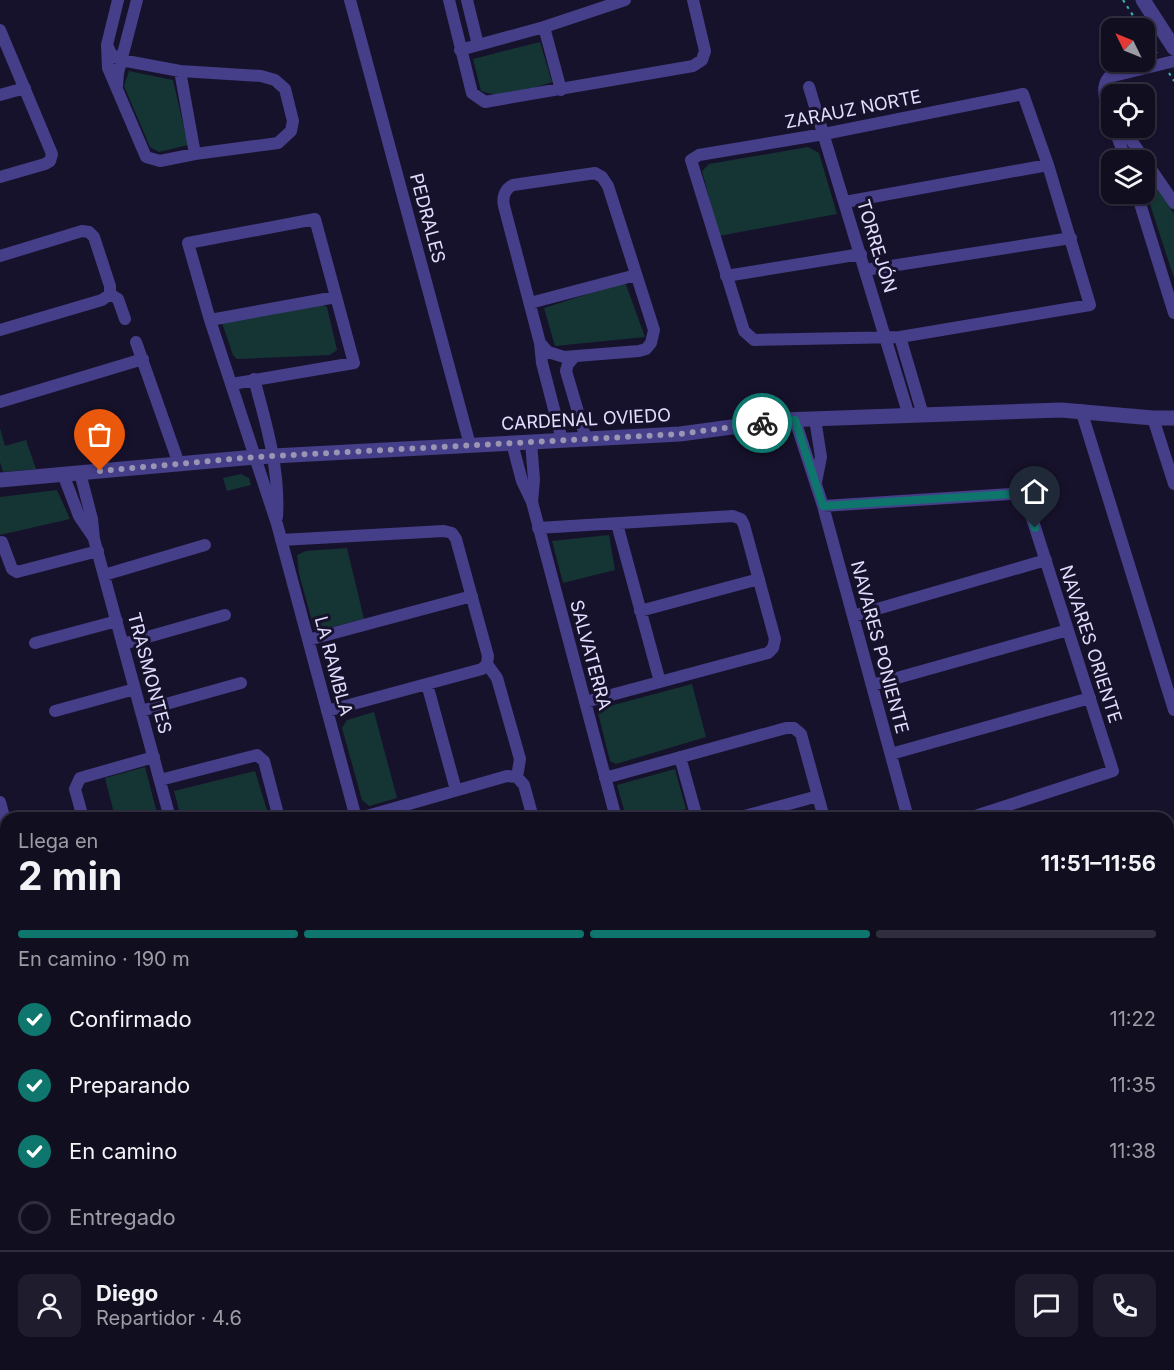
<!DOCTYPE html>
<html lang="es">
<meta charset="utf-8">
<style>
:root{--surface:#110e20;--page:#1e1c2d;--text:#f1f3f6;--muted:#9c9ca5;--line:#302e3e;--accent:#0f766e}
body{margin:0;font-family:Inter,sans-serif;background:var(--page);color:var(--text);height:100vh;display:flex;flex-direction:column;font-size:22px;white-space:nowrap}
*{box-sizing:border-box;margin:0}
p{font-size:20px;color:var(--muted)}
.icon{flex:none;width:33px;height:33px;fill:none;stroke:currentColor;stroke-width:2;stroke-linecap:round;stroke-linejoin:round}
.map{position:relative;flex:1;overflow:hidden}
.sheet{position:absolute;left:0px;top:812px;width:1174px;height:560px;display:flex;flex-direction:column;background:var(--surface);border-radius:18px 18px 0 0;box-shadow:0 2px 4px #0004,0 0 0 2px var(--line)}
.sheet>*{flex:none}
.needle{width:39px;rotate:313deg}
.controls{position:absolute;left:1101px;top:18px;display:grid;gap:12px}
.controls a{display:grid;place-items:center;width:54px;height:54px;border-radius:12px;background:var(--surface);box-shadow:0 2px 4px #0004,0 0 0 2px var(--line);font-size:30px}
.pin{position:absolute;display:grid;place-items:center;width:51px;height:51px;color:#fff;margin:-62px -26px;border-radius:50% 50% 50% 0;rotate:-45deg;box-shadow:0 0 6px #0007}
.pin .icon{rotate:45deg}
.courier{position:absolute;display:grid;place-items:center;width:60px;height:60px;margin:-30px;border:4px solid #0f766e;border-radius:50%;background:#fff;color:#222;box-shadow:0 2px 8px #0007}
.summary em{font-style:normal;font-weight:700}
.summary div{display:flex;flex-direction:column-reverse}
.summary{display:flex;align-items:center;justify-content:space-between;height:102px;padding:0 18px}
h1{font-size:39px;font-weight:700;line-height:45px}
.bar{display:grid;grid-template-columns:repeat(4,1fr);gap:9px 6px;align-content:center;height:72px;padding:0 18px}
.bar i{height:8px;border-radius:4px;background:var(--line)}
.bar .selected{background:var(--accent)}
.bar p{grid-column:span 4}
.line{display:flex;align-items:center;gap:15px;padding:0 18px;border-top:2px solid var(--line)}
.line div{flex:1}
.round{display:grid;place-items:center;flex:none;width:63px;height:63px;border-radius:12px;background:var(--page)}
ol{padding:0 18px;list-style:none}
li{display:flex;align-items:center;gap:18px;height:66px}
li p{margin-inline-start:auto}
li .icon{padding:6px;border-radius:50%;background:var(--accent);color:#fff;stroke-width:4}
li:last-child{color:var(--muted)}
li i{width:33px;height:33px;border:3px solid var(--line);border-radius:50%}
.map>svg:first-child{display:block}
.green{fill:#153434}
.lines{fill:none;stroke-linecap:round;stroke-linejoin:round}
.path{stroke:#34bab9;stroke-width:2;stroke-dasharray:3 4.5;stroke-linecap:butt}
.minor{stroke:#453e88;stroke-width:12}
.tertiary{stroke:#453e88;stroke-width:15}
.done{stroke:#9b95b4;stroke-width:6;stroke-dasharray:0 10.8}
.route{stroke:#0f766e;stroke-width:8}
.labels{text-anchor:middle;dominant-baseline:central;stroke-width:6;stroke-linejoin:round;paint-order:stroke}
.street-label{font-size:18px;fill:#e2dcfe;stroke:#17122b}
</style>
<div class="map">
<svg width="1174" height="1370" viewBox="0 0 1174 1370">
<rect width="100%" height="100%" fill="#17122b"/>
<!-- green -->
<path class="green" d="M540,42L552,82C530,89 503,100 481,91L473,59Z
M129,71L173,80L188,145L159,152L150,147L124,86Z
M808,147L819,153L837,214L719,236L702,171L709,164Z
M1148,173L1174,214V278L1145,189L1144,174Z
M625,282L645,337L555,346L544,308Z
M321,304L327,307L337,350L330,355L237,359L233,355L222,323Z
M0,428L5,446L26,440L36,469L3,472L0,462Z
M241,474L249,478L251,485L227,491L223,478Z
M57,490L70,519L0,535V497Z
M609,535L615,570L563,583L552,541Z
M347,548L364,619L316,631L314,628L299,574L297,555L306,551Z
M692,684L706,737L616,764L610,761L598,713L602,708Z
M374,712L397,798L369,806L362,800L342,728L347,720Z
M145,767L158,817H115L105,778Z
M675,769L686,809L659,817H626L617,785Z
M255,771L269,817H181L174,791Z
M1174,862V1370H0V1196L6,1195V1365H1168V866Z"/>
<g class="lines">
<!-- path -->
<path class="path" d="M1123,0L1141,28
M1144,34L1157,53
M1169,73L1174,81
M1168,888L1174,878
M1168,920L1174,915
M1168,1237L1174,1236
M0,1266H6
M0,1293L6,1292
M362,1370L376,1365"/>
<!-- minor -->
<path class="minor" d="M350,0L470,445
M449,0L472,93L485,102L693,66L702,60L705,51L693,0
M467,0L478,45
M544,27L561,90
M0,30L52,154L50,161L45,164L0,177
M107,45L111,54L121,60L180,71L261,76L275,80L285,89L293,121L291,131L278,143L195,154L160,161L146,157L108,68L107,45L118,0
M460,50L544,27L625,0
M180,71L195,154
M117,86L118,73L137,0
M809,87L909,416
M1023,94L1048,165L1090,305L900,337L754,340L744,331L691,160L699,155L824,134Z
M0,95L25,88
M1112,119C1107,106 1099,88 1109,77L1174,61
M1114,128L1126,160
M1123,128L1174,203
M1137,194L1174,313
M845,202L1048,165
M0,256L82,231L89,232L94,237L110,286V294
M865,270L1071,238
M726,276L861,254
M110,294L118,299L125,319
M530,303L636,275
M210,320L336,297
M0,330L102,300L110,294
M900,337L923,415
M136,342L179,464
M540,343L548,352L564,357L639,351L646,349L651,343L654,330L608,186L602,177L595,173L513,185C505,189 502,197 504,206L540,343L542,363L562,440
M574,357L568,364L566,371L586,439
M254,379C266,423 280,470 277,517
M232,384L354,363L315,219L188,243L210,320L277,524L356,818
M0,402L143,359
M1081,410L1174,710
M1153,418L1174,484
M815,419L821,457L816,482
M795,420L823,506L908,818
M531,442L534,480L532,502
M512,443L522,481L532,502L616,818
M80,473L92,519L94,539L170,818
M63,474L79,516L94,538
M823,506L1024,493L1113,771L969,818
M617,524L660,682
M538,528L733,516L741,519L744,525L775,639L773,648L768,653L585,702
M281,540L444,531L452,533L456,539L488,656L487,664
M2,542L12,569L17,572L98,551
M104,575L205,545
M640,611L759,579
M853,616L1046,560
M308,640L472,596
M35,643L117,621
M123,644L225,615
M487,664L497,678L520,759L517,777
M427,684L456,790
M872,685L1068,630
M55,711L135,689
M141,711L241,683
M327,711L482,669L487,664
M891,754L1090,698
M680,757L697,818
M517,777L524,785L533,818
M605,778L786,728H794L801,734L824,818
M160,780L257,755L264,761L279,818
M0,802L6,824
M83,818L75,789L80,778L154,757
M360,818L507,776L517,777
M737,818L818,796
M1168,852L1174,849
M0,870L6,868
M0,939L6,937
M0,1068H6"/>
<!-- tertiary -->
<path class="tertiary" d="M1143,0L1174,48
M0,480L255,457L680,434L783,420L1061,410L1153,418H1174"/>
</g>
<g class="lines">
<!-- done -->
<path class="done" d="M100,471L255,457L680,434L762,423"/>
<!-- route -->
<path class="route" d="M762,423L795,420L823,506L1024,493L1035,528"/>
</g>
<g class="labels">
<!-- street labels -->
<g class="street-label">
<text transform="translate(853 109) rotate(-11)">ZARAUZ NORTE</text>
<text transform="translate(428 218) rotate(75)">PEDRALES</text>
<text transform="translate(877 246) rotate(73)">TORREJÓN</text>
<text transform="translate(586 419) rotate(-3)">CARDENAL OVIEDO</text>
<text transform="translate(1091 644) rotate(72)">NAVARES ORIENTE</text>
<text transform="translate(880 647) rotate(75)">NAVARES PONIENTE</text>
<text transform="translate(591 655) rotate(75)">SALVATERRA</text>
<text transform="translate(334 666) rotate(75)">LA RAMBLA</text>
<text transform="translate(150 673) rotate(75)">TRASMONTES</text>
</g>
</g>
</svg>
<div class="controls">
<a><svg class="needle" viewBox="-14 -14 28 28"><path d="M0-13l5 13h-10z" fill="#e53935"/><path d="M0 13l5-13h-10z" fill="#9c9ca5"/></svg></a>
<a><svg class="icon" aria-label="locate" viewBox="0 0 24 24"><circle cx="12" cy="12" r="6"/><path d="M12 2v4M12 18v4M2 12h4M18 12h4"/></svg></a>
<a><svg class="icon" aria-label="layers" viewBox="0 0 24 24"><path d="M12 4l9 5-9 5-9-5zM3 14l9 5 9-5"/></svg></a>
</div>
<div class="pin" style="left:100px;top:471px;background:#ea580c"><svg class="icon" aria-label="bag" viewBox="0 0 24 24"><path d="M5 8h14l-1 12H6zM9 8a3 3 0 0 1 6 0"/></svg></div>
<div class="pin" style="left:1035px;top:528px;background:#1f2937"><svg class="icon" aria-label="home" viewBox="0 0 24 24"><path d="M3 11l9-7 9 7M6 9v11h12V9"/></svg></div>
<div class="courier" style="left:762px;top:423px"><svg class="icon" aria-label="bike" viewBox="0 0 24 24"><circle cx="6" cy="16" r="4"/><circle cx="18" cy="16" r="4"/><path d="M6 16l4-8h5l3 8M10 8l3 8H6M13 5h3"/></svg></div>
<section class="sheet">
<div class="summary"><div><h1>2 min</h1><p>Llega en</p></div><em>11:51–11:56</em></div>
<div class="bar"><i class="selected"></i><i class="selected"></i><i class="selected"></i><i></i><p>En camino · 190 m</p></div>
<ol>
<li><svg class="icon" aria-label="check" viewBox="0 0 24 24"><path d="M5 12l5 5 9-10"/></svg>Confirmado<p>11:22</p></li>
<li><svg class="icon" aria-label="check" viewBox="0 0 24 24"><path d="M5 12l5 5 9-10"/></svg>Preparando<p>11:35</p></li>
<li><svg class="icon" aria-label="check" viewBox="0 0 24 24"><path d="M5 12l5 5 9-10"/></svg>En camino<p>11:38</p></li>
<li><i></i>Entregado</li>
</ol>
<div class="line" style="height:108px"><a class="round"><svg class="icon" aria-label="person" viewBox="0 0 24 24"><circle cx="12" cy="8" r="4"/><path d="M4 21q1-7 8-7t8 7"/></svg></a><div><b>Diego</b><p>Repartidor · 4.6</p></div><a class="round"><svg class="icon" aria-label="chat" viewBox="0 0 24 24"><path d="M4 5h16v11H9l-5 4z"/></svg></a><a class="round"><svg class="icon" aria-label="phone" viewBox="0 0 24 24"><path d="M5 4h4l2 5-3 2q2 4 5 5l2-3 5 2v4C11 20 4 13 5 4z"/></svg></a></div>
</section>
</div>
